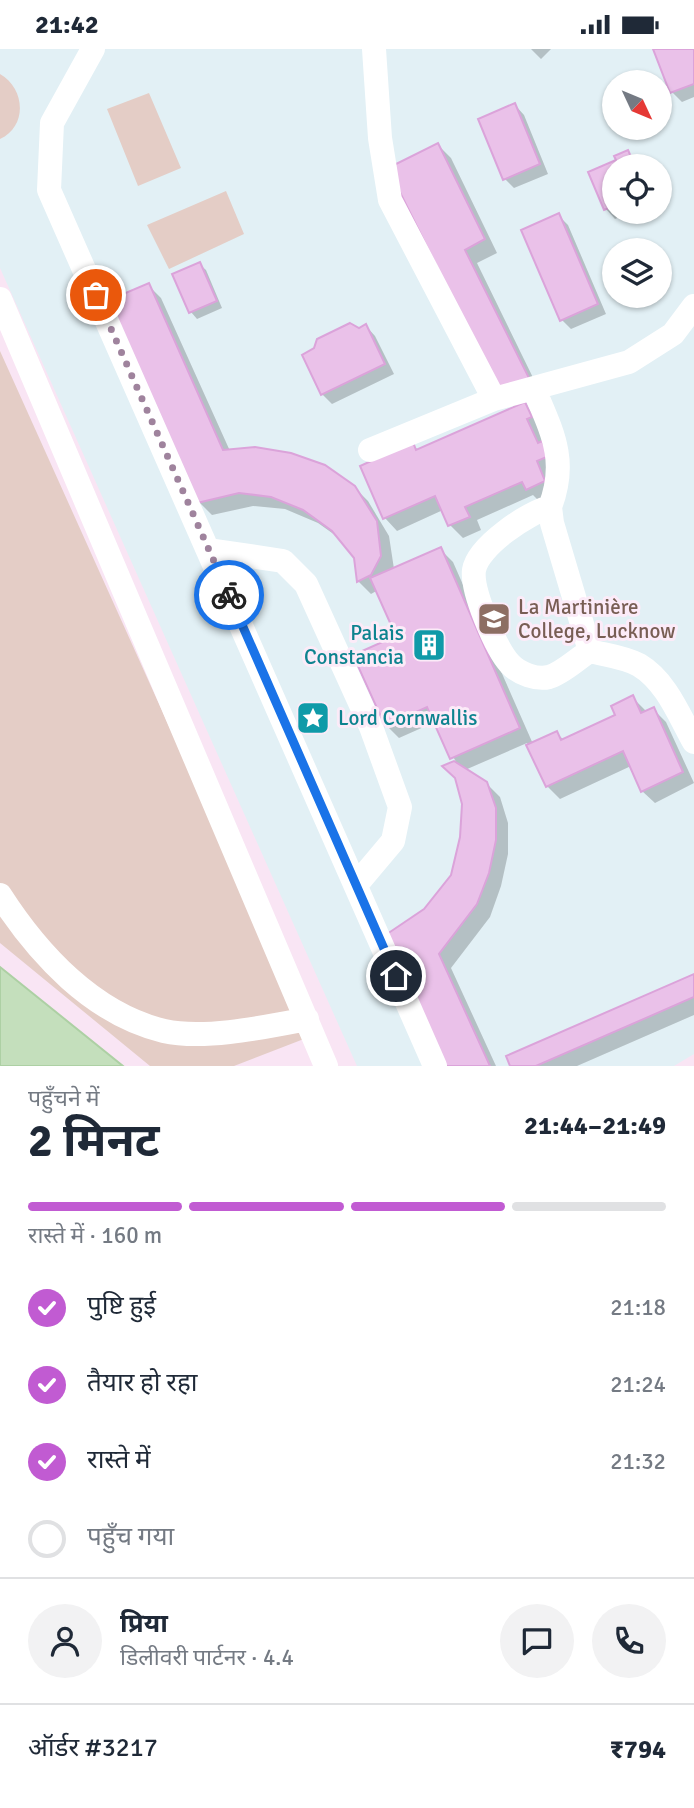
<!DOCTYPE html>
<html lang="hi">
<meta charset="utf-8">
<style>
:root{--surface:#fff;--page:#f2f2f3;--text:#1f2937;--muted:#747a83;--line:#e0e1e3;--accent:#c15bd2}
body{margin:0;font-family:Signika,"Noto Sans Devanagari",sans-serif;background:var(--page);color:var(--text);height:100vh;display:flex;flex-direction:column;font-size:26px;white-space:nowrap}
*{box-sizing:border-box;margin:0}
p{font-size:23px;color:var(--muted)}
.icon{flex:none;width:38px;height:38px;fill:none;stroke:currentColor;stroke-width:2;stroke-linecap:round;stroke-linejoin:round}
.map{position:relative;height:1017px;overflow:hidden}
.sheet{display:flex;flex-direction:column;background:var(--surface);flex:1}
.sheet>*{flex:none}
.needle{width:46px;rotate:134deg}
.buttons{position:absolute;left:602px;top:21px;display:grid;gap:14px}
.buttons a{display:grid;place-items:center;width:70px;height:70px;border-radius:50%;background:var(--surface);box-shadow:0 2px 5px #0004;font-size:35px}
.pin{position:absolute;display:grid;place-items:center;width:60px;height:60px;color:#fff;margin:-30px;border:4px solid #fff;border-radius:50%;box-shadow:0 2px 7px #0007}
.courier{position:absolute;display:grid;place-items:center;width:70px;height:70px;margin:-35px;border:5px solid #1a73e8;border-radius:50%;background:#fff;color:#222;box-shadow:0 2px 9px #0007}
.summary em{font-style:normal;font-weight:700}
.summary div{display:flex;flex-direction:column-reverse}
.summary{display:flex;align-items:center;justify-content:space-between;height:119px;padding:0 28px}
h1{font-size:46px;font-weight:700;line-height:52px}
.bar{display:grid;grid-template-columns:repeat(4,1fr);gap:10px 7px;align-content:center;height:84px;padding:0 28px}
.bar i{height:9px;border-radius:5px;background:var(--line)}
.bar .current{background:var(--accent)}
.bar p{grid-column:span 4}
.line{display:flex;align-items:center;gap:18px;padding:0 28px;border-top:2px solid var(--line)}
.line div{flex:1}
.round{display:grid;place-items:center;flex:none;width:74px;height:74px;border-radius:37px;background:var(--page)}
ol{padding:0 28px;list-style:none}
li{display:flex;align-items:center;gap:21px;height:77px}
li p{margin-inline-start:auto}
li .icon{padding:7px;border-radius:50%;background:var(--accent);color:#fff;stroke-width:4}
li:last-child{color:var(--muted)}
li i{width:38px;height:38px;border:4px solid var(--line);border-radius:50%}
.status{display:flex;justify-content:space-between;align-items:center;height:49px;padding:0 35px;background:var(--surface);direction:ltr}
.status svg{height:19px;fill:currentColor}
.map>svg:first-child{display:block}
.education{fill:#e2f0f5;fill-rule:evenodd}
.green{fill:#e4cdc6}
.water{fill:#c4dfbc;stroke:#add0a4;stroke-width:2}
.shadow{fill:#0003}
.building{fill:#eac1e9;stroke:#dba3da;stroke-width:2}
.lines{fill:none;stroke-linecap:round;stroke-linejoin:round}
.minor{stroke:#fff;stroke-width:24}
.done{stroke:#9f839d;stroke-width:7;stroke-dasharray:0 12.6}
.route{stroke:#1a73e8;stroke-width:9}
.labels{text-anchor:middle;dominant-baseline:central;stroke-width:6;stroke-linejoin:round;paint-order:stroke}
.education-label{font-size:21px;fill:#785e54;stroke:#fcebf8;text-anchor:start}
.culture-label{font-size:21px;fill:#0d838f;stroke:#fcebf8;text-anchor:end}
</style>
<div class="status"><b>21:42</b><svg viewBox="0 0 49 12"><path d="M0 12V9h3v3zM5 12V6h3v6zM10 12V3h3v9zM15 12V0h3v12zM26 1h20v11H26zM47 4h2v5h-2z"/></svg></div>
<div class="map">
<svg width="694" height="1017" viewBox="0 0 694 1017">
<rect width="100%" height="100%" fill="#f9e5f4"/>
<!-- education -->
<path class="education" d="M0,0H694V1005L674,1017H357L0,219ZM614,33H660V79H614ZM614,117H660V163H614ZM614,201H660V247H614Z"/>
<!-- green -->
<path class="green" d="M0,25C25,39 28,77 0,90Z
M149,44L181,119L138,137L107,60Z
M226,142L244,185L169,220L147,176Z
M0,302L309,988L234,1017H150L0,894Z"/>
<!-- water -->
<path class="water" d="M0,918L123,1017H0Z"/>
<!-- shadow -->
<path class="shadow" d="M531,0H551L541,10Z
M655,0H694V48L682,53L672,43Z
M515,56L524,66L548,125L514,139L505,130Z
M438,96L451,109L497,204L477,214L541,345L523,354L537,368L555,407L540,453L533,446L477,471L481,481L463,489L450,476L443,461L397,482L385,469L412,395L419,402L515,359L501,345Z
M628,103L640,117H614V163H632L615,170L606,160L590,124L618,112Z
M558,166L568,176L606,265L571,280L562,271Z
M199,215L206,221L222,259L197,270L191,263L174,226Z
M148,236L161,249L230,402L354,438L368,452L389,487L394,520L440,500L453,513L533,695L556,684L564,691L617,667L633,649L647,663L653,660L666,673L694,734L655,754L642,742L631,717L560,750L547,737L527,694L465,721L486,734L500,748L508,774V805L501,837L490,868L451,919L496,1017H448L425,862L452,826L462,788L464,755L456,713L435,673L399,689L386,676L398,588L378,541L371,545L358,532L356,508L342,491L318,474L285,460L253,457L212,466L199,453Z
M366,277L375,287L394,325L332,355L322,345L359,281Z
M694,927V966L577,1017H512Z"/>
<!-- building -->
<path class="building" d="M653,0H694V35L670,44Z
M515,54L540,115L503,131L478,70Z
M438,94L485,190L465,201L530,331L500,346L388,119Z
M628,101L635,117H614V157L604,161L588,123L616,111L614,107Z
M559,164L598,255L560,272L521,181Z
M200,213L217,252L189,264L172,225Z
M149,234L223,401L255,398L291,404L325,416L355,437L377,472L381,507L371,526L357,533L354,509L332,482L303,461L271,448L239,444L197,454L109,251Z
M350,274L359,279L366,275L385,315L321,346L302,306L314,299L317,290Z
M525,353L532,368L527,370L538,394L542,392L549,407L537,412L545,432L526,441L522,433L465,458L470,468L448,477L435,447L383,470L360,417L413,393L416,401Z
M441,498L520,679L450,710L427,658L385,677L353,606L396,587L370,529Z
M633,646L641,664L654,658L683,723L641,743L623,702L546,738L526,696L557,682L561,691L615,666L611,657Z
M454,712L487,733L496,759V791L489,824L477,855L439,905L490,1017H446L387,885L424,860L451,826L460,788L462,755L455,729L442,717Z
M694,925V948L536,1017H510L506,1007Z"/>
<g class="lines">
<!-- minor -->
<path class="minor" d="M93,0L52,74L49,141L435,1017
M374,0L380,89L390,151L494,350L629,313L673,285L694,257
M0,250L326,1017
M534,340C552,383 568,411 550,458C528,464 478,497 474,521C471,541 496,600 510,615C519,625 537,631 549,628C563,624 578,609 590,602C605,606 625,608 639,616C666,632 679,666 694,693
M370,401L494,350
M550,458L552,474L590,602
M209,501L283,512L306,535L371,678L400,758L393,792L356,836
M0,846C38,905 93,965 164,982C205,991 265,978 307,970"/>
</g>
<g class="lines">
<!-- done -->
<path class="done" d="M96,246L229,546"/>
<!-- route -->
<path class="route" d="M229,546L396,927"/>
</g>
<!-- icons -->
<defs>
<symbol id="school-square" viewBox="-11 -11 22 22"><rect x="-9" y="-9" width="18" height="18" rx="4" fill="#8d6e63" stroke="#fcebf8"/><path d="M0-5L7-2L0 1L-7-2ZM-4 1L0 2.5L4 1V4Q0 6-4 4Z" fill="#fff"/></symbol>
<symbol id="building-square" viewBox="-11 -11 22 22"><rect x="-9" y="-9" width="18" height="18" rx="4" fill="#0f9aa8" stroke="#fcebf8"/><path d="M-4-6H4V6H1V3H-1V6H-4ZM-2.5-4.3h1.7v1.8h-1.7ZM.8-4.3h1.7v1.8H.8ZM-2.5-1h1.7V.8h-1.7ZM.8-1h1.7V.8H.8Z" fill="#fff"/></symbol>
<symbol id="sight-square" viewBox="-11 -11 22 22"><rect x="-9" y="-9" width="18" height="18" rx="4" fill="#0f9aa8" stroke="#fcebf8"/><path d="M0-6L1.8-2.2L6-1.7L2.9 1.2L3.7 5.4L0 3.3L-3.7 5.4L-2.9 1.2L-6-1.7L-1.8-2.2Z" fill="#fff"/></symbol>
</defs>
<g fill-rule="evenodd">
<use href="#school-square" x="475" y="551" width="38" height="38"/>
<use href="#building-square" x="410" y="577" width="38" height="38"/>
<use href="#sight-square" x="294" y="650" width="38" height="38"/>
</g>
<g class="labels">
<!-- education labels -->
<g class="education-label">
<text x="518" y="558">La Martinière<tspan x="518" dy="24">College, Lucknow</tspan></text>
</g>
<!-- culture labels -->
<g class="culture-label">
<text x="404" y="584">Palais<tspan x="404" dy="24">Constancia</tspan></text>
<text x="338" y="669" text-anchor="start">Lord Cornwallis</text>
</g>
</g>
</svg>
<div class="buttons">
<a><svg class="needle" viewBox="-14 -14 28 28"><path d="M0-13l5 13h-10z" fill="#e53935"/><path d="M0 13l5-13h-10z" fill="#747a83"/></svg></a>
<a><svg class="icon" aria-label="locate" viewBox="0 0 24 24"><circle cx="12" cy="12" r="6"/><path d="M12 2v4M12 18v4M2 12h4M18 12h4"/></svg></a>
<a><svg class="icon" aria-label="layers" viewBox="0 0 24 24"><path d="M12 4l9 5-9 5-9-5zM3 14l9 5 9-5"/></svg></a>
</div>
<div class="pin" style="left:96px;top:246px;background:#ea580c"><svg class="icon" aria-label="bag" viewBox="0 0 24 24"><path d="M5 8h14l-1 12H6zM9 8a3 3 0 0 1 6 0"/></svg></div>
<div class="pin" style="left:396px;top:927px;background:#1f2937"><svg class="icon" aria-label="home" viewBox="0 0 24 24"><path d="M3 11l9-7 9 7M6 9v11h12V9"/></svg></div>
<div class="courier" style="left:229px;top:546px"><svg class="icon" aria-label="bike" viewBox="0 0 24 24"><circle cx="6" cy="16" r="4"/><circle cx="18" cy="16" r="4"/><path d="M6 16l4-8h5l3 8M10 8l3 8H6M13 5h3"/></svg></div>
</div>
<section class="sheet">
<div class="summary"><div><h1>2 मिनट</h1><p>पहुँचने में</p></div><em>21:44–21:49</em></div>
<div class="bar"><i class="current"></i><i class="current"></i><i class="current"></i><i></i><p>रास्ते में · 160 m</p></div>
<ol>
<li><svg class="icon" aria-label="check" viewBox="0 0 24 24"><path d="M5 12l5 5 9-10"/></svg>पुष्टि हुई<p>21:18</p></li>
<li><svg class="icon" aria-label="check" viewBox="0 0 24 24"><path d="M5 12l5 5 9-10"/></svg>तैयार हो रहा<p>21:24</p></li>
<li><svg class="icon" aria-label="check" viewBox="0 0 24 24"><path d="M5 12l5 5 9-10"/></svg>रास्ते में<p>21:32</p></li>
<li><i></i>पहुँच गया</li>
</ol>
<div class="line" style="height:126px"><a class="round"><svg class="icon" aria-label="person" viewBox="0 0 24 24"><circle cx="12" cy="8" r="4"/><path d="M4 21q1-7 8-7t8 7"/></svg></a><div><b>प्रिया</b><p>डिलीवरी पार्टनर · 4.4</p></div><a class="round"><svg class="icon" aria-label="chat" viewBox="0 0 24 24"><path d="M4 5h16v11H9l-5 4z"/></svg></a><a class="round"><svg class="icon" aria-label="phone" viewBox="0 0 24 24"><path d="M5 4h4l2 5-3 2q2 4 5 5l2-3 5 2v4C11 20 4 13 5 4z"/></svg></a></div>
<div class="line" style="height:91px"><div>ऑर्डर #3217</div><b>₹794</b></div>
</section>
